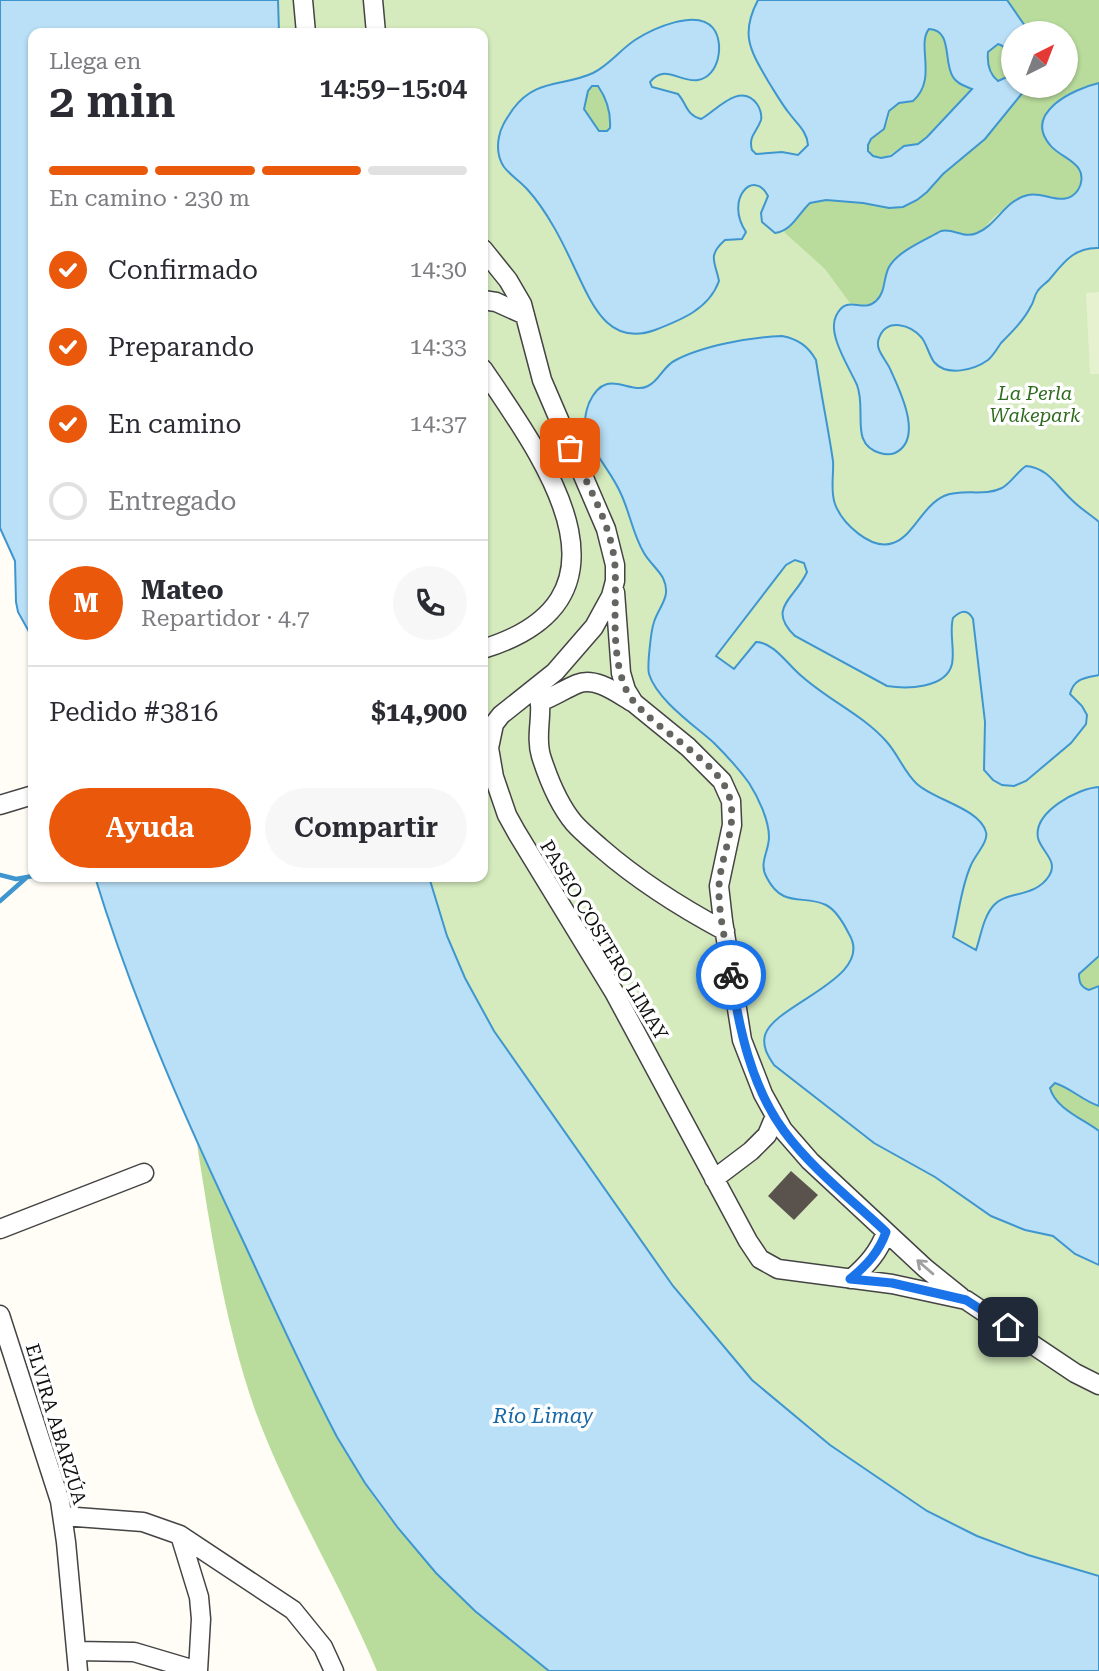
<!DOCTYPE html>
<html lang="es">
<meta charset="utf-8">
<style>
:root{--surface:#fff;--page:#f7f7f7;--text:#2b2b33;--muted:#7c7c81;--line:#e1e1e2;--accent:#ea580c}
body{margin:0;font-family:"Roboto Serif",serif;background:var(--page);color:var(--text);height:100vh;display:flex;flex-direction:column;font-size:26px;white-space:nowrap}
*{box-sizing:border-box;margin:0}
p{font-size:23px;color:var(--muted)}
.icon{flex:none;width:38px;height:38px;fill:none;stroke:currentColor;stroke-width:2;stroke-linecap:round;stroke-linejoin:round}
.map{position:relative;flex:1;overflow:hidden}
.side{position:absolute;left:28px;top:28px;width:460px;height:854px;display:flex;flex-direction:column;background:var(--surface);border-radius:14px;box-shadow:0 2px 5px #0004}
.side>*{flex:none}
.needle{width:46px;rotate:42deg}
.controls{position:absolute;left:1001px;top:21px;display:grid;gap:14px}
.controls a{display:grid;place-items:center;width:77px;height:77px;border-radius:50%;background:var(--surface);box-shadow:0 2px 5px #0004;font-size:35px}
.pin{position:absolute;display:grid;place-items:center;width:60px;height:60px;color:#fff;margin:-30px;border-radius:14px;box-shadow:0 4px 10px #0006}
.courier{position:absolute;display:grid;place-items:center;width:70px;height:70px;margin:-35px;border:5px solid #1a73e8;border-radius:50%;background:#fff;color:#222;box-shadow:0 2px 9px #0007}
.summary em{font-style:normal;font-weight:600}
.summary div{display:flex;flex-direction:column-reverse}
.summary{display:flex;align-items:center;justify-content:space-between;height:119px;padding:0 21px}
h1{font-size:46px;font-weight:600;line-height:52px}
.bar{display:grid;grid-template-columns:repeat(4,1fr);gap:10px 7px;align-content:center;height:84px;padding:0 21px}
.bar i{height:9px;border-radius:5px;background:var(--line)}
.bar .active{background:var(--accent)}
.bar p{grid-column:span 4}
.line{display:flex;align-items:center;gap:18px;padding:0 21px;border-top:2px solid var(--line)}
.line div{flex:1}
.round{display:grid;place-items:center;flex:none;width:74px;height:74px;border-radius:37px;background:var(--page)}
ol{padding:0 21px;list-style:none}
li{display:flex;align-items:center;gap:21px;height:77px}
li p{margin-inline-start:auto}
li .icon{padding:7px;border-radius:50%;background:var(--accent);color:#fff;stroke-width:4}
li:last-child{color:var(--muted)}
li i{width:38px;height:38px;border:4px solid var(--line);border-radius:50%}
.cta{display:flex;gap:14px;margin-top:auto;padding:14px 21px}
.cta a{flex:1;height:80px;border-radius:42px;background:var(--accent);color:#fff;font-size:28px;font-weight:600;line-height:80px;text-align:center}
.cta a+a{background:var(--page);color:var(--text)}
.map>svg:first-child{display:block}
.green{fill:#d5ebbd;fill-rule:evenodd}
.forest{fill:#b9dc9c}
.pitch{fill:#e6f2cf}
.water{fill:#b9e0f7;stroke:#3f96cf;stroke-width:2;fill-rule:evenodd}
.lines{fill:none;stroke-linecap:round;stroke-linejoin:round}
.stream{stroke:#3f96cf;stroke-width:4.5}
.building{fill:#5a524d}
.minor-casing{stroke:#444;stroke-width:21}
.minor{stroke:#fff;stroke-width:18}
.oneway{stroke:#a0a0a0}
.done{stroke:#646461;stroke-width:7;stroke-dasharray:0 12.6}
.route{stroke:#1a73e8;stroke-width:9}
.labels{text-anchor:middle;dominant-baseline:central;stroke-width:7;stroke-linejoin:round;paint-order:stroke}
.park-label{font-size:19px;font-style:italic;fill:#2f6b1f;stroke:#fff}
.street-label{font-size:19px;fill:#111;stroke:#fff}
.water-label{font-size:21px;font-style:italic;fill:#1768a6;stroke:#fff}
</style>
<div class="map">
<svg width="1099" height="1671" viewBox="0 0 1099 1671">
<rect width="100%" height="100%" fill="#fffdf5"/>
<!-- green -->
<path class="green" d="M278,0H1099V1576L1028,1555L977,1536L927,1511L830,1445L752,1380L673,1286L494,1031L465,978L447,936L429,877H483V33H279ZM1013,33H1066V86H1013Z"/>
<!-- forest -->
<path class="forest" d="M1007,0H1099V83C1073,89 1024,113 1050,145C1058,155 1072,158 1079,168C1083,174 1083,184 1079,189C1069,206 1054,194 1040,196C1034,198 1026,202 1020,204C1014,207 1005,208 1000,212C984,223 981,244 956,231L886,273C882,299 877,309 850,303L825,269L784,232L810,203L826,200L876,205L936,183L943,174L985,139L1028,86H1066V33H1030Z
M929,29C960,31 932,78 972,88C961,101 931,137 919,143C914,146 908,145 903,147C890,152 888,161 873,156L867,146C872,138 878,135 883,129C897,112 879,105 913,101L926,70L925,36Z
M998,44C1008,47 1011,57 1013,66L1007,77L998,81C985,71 983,51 998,44Z
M592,86H598C607,99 610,112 610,128L607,131H599L584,109L588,91Z
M1099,956V986L1089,990C1081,987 1079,983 1079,974Z
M1055,1082C1071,1088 1082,1101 1099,1106V1131C1083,1119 1055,1108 1050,1088Z
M197,1144C226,1205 254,1266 283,1327C316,1397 349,1469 399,1530C443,1584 495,1627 549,1671H377C340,1582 288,1500 255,1410C225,1324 211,1234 197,1144Z"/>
<!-- pitch -->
<path class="pitch" d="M1099,292V374H1090L1086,293Z"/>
<!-- water -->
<path class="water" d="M0,0H278L279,33H33V639L18,612L16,602L15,561L0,528Z
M758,0H1007L1030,33H1013V86H1028L985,139L943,174L927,192L917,200L903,207L889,208L863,203L826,200L810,203C798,214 792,231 775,233L762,222L761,213L768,196C754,168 724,199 746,232L742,239L725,240C707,256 715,261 719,281C709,309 681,320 655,330C608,347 592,304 576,271C563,243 548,212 527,189C520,181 510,175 504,167C498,158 497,147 499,137C501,126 507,118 513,109C536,78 563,87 593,73C609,65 620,50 635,40C652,29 697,8 713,28C725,43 719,77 698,80C680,83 665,63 650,82L652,87L678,94C687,104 686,115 701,119C716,111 740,81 757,104C760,108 762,115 761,120C757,132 748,136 752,150L756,154L782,152L798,155L808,145C807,131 797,124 789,113C781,103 775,92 768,81C750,50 740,34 758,0ZM929,29C953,30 943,62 953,77C957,84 965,86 972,89L927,137L918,144L904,146L891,156L881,158L873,156L868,151V145L871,139L884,129L889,111L899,103L913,101C938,79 916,45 929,29ZM998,44C1008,47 1011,57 1013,66L1007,77L998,81C989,74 987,63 988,52ZM592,86H598C607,99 611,112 610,128L607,131H599L584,109L588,91Z
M1099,83V248C1074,247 1063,263 1049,280C1045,284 1040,287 1037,292C1034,296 1034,302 1031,306C1024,320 1012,332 1001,343C997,349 993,356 988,360C974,370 947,377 934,362C929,355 927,345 922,338C911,325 887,317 879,338C874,350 887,360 891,371C900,391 924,439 895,453C890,455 886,455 880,453C849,444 867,411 857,385C849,367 827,334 836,316C847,293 862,314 876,301C886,292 883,278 889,267C898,251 925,240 941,231C954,228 964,239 977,233C997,225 1005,200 1028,195C1045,191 1065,209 1078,190C1082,184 1083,175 1079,169C1073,159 1058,155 1050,145C1023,113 1073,89 1099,83Z
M782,336C798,339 808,346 816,360C821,394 828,427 833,461C834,475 830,490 835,504C842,523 871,551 893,543C913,537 922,506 944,496C962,488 984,497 1002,488C1011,483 1017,472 1026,466C1049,468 1057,487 1073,501C1081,509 1091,515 1099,522V675C1085,678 1074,678 1070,694L1082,706L1087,715L1086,724L1071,743L1026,781L1014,786L1002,785L993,780L984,770L985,722L973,619C968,609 961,610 953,618C949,633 955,649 952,664C946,689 906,689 887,686L795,636C766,608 795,599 807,572L804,563L795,560L786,565L716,656L734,669L756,642C771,642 784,659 794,669C821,697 860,712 886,741C898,754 904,772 917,784C934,800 979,808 986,832C989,841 975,855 971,865C961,887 959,913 953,937L976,950C981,936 983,917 994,905C1006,891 1035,898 1049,876C1059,861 1041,851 1038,838C1033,812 1078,788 1099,787V956L1079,974C1079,983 1081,987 1089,990L1099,986V1106C1083,1101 1071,1088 1055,1083L1050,1088C1055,1108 1083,1119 1099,1131V1265L1075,1254L1053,1236L1025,1230L991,1216L935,1177L874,1143L774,1065C768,1056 762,1047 765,1035C774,1004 876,978 849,934C844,924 836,910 826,905C804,894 783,909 767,878C758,863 769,852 769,837C769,820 758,797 749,783C739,769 726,755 714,743C695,726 657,700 649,674C647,667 651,630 654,622C659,606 672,597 663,578C658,569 649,562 644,553C633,535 630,513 621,494C612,472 591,452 586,429C584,422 586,411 589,403C606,365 629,396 648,386C659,381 663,367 674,361C701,346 751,337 782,336Z
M95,877H429L447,936L465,978L494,1031L673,1286L752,1380L830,1445L927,1511L977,1536L1028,1555L1099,1576V1671H549L475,1611L436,1573L398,1528L365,1483L337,1437C304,1374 275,1310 245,1245C188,1125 134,1004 95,877Z"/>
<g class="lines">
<!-- stream -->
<path class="stream" d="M0,875L16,879L33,876
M0,901L26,878"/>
</g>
<!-- building -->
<path class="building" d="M791,1171L818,1195L794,1220L768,1196Z"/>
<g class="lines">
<defs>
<path id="minor" d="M303,0L306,33
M373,0L376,33
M483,249L508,280L522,304L542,380L606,529L615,565V581L611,596L594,627L555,672L501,715L494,724L489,748L494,777L507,815L517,833L614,992L748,1241L760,1259L778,1269L892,1284L966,1300L1075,1373L1099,1385
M483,300L496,302L525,315
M483,369C543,458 648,598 483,649
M615,592L621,673L626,690L634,703L688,747L722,781L731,801L732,825L719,886L723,921L742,1040L763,1094L783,1130L810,1161L925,1268L961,1297
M536,688C546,709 534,733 541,756C548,778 559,805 574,823C582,832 592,840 601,848C639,881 680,907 725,931
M542,701C555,696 565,689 577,684C596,676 618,694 634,703
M0,805L33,795
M714,1179L751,1151L767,1135L775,1116
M0,1229L144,1173
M851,1279C867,1265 879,1252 886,1232
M0,1315L60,1501L66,1542L78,1671
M63,1516L143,1522L180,1535L293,1610L323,1647L334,1671
M180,1535L199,1597L201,1619L198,1671
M76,1651L134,1652L198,1671"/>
</defs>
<!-- minor casing -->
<use href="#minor" class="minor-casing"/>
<!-- minor -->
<use href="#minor" class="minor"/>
</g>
<!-- one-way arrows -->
<defs><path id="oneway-shaft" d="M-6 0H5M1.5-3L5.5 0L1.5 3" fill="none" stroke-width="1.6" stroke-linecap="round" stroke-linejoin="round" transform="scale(1.75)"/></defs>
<use class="oneway" href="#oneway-shaft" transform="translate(925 1267) rotate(-139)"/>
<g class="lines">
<!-- done -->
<path class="done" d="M570,448C587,484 612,525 615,566C617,606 610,650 625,687C637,719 702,750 723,783C744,817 721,850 719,886C718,915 727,946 731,975"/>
<!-- route -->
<path class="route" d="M731,975C739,1028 751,1086 784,1131C812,1169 852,1200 886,1232C879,1252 867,1265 850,1279L892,1283L966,1300L1008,1327"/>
</g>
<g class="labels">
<!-- park labels -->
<g class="park-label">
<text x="1035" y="393">La Perla<tspan x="1035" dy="22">Wakepark</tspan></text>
</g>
<!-- street labels -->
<g class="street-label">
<text transform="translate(604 940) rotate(59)">PASEO COSTERO LIMAY</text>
<text transform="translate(56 1424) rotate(73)">ELVIRA ABARZÚA</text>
</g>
<!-- water labels -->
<g class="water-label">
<text x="543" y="1416">Río Limay</text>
</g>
</g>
</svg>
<div class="controls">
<a><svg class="needle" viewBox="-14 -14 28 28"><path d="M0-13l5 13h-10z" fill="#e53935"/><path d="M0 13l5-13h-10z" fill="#7c7c81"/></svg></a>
</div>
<div class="pin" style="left:570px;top:448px;background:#ea580c"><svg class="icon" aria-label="bag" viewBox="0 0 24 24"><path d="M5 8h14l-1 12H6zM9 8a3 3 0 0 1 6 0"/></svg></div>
<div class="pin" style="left:1008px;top:1327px;background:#1f2937"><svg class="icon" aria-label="home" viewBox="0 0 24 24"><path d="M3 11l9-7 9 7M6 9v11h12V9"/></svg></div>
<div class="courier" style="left:731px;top:975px"><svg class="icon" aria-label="bike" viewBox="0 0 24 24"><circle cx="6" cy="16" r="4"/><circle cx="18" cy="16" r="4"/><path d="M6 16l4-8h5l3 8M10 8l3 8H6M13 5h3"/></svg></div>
<section class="side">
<div class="summary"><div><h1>2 min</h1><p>Llega en</p></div><em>14:59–15:04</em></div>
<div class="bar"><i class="active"></i><i class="active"></i><i class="active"></i><i></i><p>En camino · 230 m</p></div>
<ol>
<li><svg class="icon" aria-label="check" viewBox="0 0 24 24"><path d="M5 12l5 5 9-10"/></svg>Confirmado<p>14:30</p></li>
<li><svg class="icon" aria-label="check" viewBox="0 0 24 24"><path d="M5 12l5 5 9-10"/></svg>Preparando<p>14:33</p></li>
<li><svg class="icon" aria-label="check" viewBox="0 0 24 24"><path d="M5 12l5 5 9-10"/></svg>En camino<p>14:37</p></li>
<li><i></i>Entregado</li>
</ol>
<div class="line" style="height:126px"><b class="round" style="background:var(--accent);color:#fff">M</b><div><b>Mateo</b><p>Repartidor · 4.7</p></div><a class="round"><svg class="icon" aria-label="phone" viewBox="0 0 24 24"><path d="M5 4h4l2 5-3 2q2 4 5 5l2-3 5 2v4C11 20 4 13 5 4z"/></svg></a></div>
<div class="line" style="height:91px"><div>Pedido #3816</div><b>$14,900</b></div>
<div class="cta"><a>Ayuda</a><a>Compartir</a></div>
</section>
</div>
